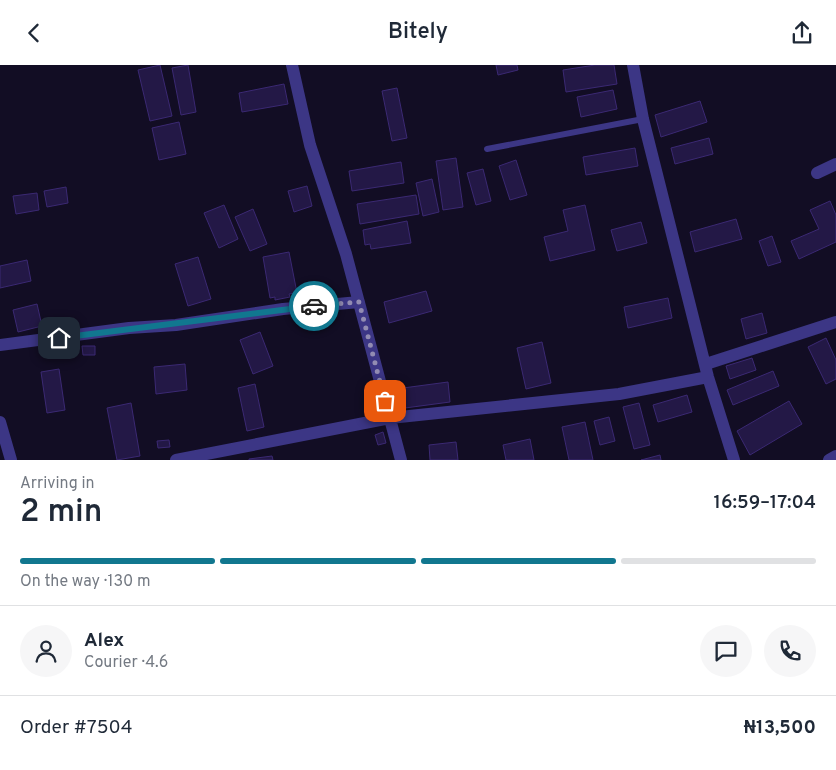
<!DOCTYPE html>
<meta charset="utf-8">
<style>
:root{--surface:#fff;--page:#f6f6f7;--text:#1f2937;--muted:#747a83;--line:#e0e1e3;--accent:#11778f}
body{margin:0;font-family:Overpass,sans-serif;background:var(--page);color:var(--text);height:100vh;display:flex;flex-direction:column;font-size:19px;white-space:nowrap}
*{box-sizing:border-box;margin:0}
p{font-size:16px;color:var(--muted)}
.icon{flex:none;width:28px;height:28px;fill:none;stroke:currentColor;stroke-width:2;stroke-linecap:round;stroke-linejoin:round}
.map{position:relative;height:395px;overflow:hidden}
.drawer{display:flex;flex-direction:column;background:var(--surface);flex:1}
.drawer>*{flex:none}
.pin{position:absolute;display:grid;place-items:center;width:42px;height:42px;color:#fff;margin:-21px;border-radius:10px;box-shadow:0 2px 8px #0006}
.courier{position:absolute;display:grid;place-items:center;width:50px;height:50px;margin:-25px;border:4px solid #11778f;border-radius:50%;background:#fff;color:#222;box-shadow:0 1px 6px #0007}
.head em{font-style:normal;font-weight:600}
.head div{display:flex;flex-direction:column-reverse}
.head{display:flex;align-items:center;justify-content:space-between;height:85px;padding:0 20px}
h1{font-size:32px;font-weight:600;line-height:38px}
.bar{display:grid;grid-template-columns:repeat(4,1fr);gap:8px 5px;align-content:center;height:60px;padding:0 20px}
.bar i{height:6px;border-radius:4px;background:var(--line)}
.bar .active{background:var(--accent)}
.bar p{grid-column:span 4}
.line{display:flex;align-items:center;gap:12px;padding:0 20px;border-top:1px solid var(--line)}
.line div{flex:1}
.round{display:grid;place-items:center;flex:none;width:52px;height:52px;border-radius:26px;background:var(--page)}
header{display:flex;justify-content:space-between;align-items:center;height:65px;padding:0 20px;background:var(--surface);font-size:22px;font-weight:600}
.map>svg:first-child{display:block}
.building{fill:#231846;stroke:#3b2973}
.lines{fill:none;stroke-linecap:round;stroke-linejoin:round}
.service{stroke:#3c3685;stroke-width:6}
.minor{stroke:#3c3685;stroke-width:12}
.done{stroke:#928cb2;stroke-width:5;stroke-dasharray:0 9}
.route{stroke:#11778f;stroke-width:6}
</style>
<header><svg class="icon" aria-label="back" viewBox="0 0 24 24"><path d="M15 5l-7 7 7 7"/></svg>Bitely<svg class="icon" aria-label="share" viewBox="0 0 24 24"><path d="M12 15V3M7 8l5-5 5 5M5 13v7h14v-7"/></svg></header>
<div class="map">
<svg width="836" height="395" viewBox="0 0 836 395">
<rect width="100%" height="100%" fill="#120d24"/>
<!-- building -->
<path class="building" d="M160,0L172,51L150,56L138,5Z
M188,0L196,47L181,50L172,3Z
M496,0H517L518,5L498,10Z
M595,0H614L617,19L566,27L563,5Z
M284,19L288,39L242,47L239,28Z
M397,23L407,73L392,76L382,26Z
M613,25L617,44L581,52L577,32Z
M700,36L707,57L661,72L655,50Z
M179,57L186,89L159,95L152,63Z
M709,73L713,89L675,99L671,83Z
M635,83L638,101L586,110L583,92Z
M456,93L463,142L443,145L436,96Z
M516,95L527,130L510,135L499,101Z
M401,97L404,118L352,126L349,106Z
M483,104L491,136L476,140L467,108Z
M432,114L439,147L423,151L416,118Z
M307,121L312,141L294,147L288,126Z
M66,122L68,138L47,142L44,126Z
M37,128L39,145L16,149L13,131Z
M416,130L419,149L360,159L357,139Z
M830,136L836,150V177L799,194L791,176L819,164L810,145Z
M224,140L238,174L219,183L204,148Z
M585,140L595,185L550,196L544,172L568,166L563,145Z
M253,144L267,179L250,186L235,152Z
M736,154L742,174L695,187L690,167Z
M407,156L411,178L371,184L370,179L365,180L363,165Z
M641,157L647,178L617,186L611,165Z
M772,171L781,197L768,201L759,176Z
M289,187L297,228L289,229L290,232L275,235V232L270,233L263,192Z
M198,192L211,234L188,241L175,199Z
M27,195L31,216L0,223V201Z
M426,226L432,246L389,258L384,237Z
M668,233L672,253L628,263L624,242Z
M37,239L42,261L18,267L13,245Z
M762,248L767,268L746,274L741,254Z
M260,267L273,301L253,309L240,275Z
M826,273L836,295V314L826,319L808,282Z
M542,277L551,318L526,324L517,283Z
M82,281H95V290H83Z
M752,293L756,305L730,314L726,301Z
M185,299L187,325L156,329L154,302Z
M59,304L65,345L47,348L41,307Z
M773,306L779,321L733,340L727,325Z
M448,317L450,337L405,343L403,323Z
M255,319L264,362L247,366L238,323Z
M687,330L692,347L658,357L653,340Z
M789,336L802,359L750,390L737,366Z
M131,338L140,391L117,395L107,343Z
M639,338L650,380L634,384L623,342Z
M609,352L615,376L600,380L594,356Z
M585,357L593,395H569L562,362Z
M383,367L386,378L378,380L375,370Z
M530,374L534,395H506L503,380Z
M169,375L170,382L158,383L157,376Z
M456,377L458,395H430L429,380Z
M660,390L661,395H641Z
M272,391L273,395H249V394Z"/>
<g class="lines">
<!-- service -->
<path class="service" d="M487,84L643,54"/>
<!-- minor -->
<path class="minor" d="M292,0L310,80L346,189L401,395
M633,0L643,54L708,312L734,395
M817,108L836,99
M0,280L129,263L176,260L283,244L359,237
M706,299L836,257
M0,357L11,395
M176,395L390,353L619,329L708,312
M829,395L836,391"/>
</g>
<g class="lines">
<!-- done -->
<path class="done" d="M314,241L359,237L385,336"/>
<!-- route -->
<path class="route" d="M59,273L314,241"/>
</g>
</svg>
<div class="pin" style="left:385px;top:336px;background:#ea580c"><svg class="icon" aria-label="bag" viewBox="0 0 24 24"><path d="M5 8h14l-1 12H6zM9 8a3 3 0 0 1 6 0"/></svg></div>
<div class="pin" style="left:59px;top:273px;background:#1f2937"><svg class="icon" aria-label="home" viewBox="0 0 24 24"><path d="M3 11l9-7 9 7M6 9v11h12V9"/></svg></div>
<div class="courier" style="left:314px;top:241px"><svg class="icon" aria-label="car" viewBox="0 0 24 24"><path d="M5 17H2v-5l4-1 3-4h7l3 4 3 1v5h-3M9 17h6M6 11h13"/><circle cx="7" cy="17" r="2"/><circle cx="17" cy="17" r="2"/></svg></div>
</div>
<section class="drawer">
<div class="head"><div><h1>2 min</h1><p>Arriving in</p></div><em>16:59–17:04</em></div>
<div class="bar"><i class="active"></i><i class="active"></i><i class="active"></i><i></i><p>On the way · 130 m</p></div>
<div class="line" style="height:90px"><a class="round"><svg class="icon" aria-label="person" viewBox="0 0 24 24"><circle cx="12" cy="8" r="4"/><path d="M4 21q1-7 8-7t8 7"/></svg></a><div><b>Alex</b><p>Courier · 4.6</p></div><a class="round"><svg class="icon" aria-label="chat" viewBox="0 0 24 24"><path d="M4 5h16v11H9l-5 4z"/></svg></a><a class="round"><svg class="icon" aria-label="phone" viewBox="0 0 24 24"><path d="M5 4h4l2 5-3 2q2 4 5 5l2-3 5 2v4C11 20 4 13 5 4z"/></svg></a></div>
<div class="line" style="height:65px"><div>Order #7504</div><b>₦13,500</b></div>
</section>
